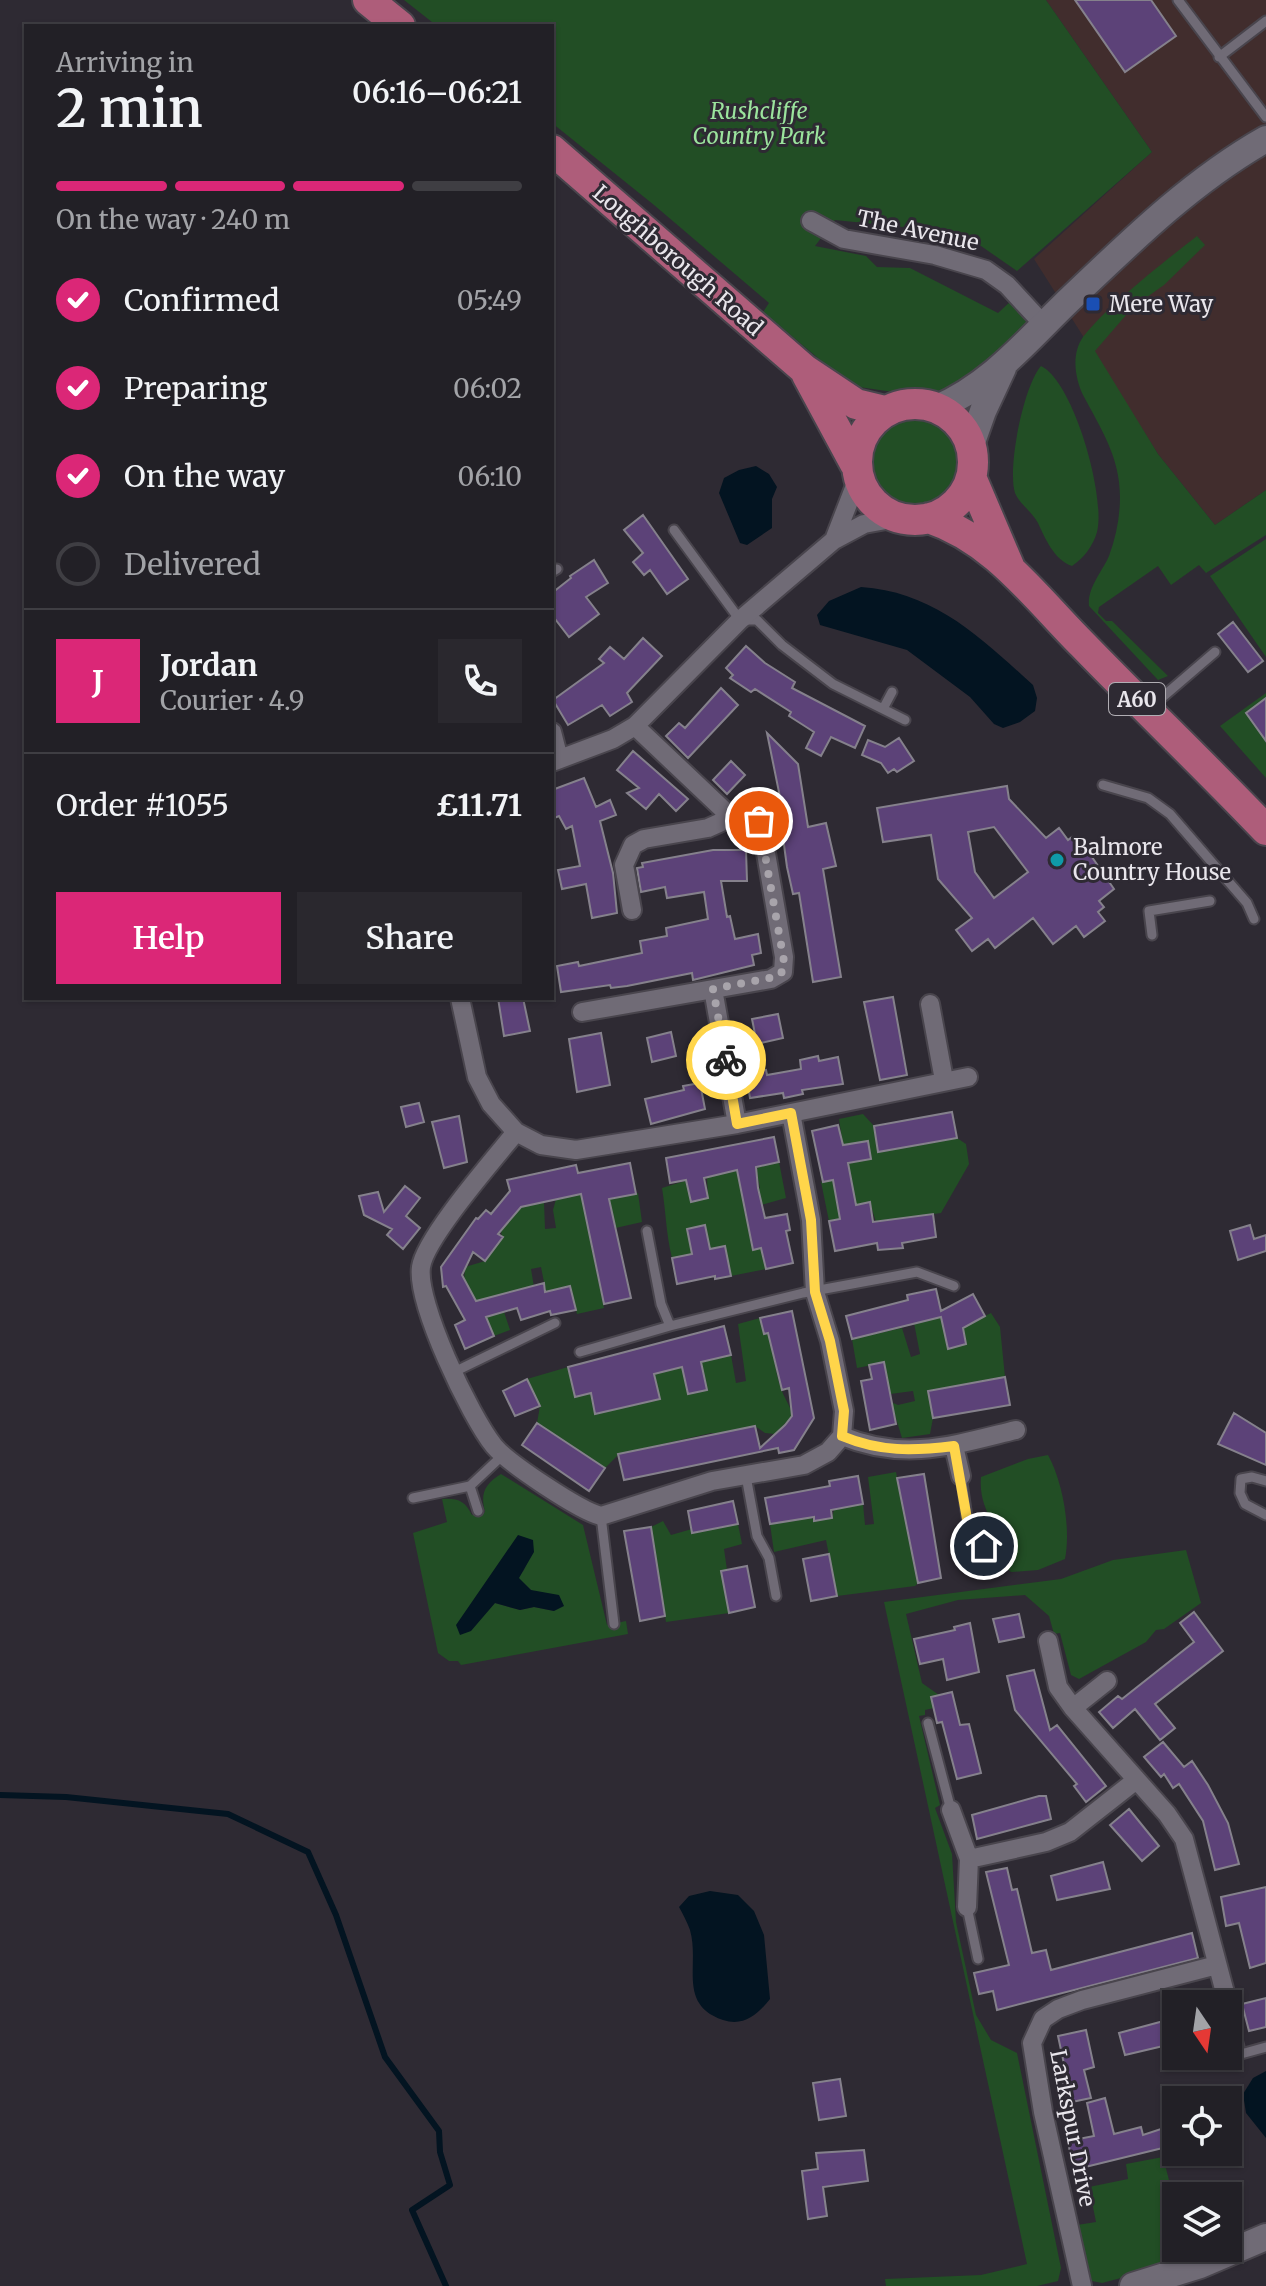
<!DOCTYPE html>
<meta charset="utf-8">
<style>
:root{--surface:#222026;--page:#2a282e;--text:#f1f3f6;--muted:#a2a3a7;--line:#3f3e43;--accent:#db2777}
body{margin:0;font-family:Merriweather,serif;background:var(--page);color:var(--text);height:100vh;display:flex;flex-direction:column;font-size:30px;white-space:nowrap}
*{box-sizing:border-box;margin:0}
p{font-size:26px;color:var(--muted)}
.icon{flex:none;width:44px;height:44px;fill:none;stroke:currentColor;stroke-width:2;stroke-linecap:round;stroke-linejoin:round}
.map{position:relative;flex:1;overflow:hidden}
.panel{position:absolute;left:24px;top:24px;width:530px;height:976px;display:flex;flex-direction:column;background:var(--surface);border-radius:0px;box-shadow:0 2px 6px #0004,0 0 0 2px var(--line)}
.panel>*{flex:none}
.needle{width:52px;rotate:167deg}
.fabs{position:absolute;left:1162px;top:1990px;display:grid;gap:16px}
.fabs a{display:grid;place-items:center;width:80px;height:80px;border-radius:0px;background:var(--surface);box-shadow:0 2px 6px #0004,0 0 0 2px var(--line);font-size:40px}
.pin{position:absolute;display:grid;place-items:center;width:68px;height:68px;color:#fff;margin:-34px;border:4px solid #fff;border-radius:50%;box-shadow:0 2px 8px #0007}
.courier{position:absolute;display:grid;place-items:center;width:80px;height:80px;margin:-40px;border:6px solid #ffd54a;border-radius:50%;background:#fff;color:#222;box-shadow:0 2px 10px #0007}
.overview em{font-style:normal;font-weight:600}
.overview div{display:flex;flex-direction:column-reverse}
.overview{display:flex;align-items:center;justify-content:space-between;height:136px;padding:0 32px}
h1{font-size:52px;font-weight:600;line-height:60px}
.bar{display:grid;grid-template-columns:repeat(4,1fr);gap:12px 8px;align-content:center;height:96px;padding:0 32px}
.bar i{height:10px;border-radius:6px;background:var(--line)}
.bar .active{background:var(--accent)}
.bar p{grid-column:span 4}
.line{display:flex;align-items:center;gap:20px;padding:0 32px;border-top:2px solid var(--line)}
.line div{flex:1}
.round{display:grid;place-items:center;flex:none;width:84px;height:84px;border-radius:0px;background:var(--page)}
ol{padding:0 32px;list-style:none}
li{display:flex;align-items:center;gap:24px;height:88px}
li p{margin-inline-start:auto}
li .icon{padding:8px;border-radius:50%;background:var(--accent);color:#fff;stroke-width:4}
li:last-child{color:var(--muted)}
li i{width:44px;height:44px;border:4px solid var(--line);border-radius:50%}
.cta{display:flex;gap:16px;margin-top:auto;padding:16px 32px}
.cta a{flex:1;height:92px;border-radius:0px;background:var(--accent);color:#fff;font-size:32px;font-weight:600;line-height:92px;text-align:center}
.cta a+a{background:var(--page);color:var(--text)}
.map>svg:first-child{display:block}
.commercial{fill:#412d2d}
.green{fill:#224e25;fill-rule:evenodd}
.water{fill:#031421}
.lines{fill:none;stroke-linecap:round;stroke-linejoin:round}
.stream{stroke:#031421;stroke-width:6}
.building{fill:#5c4278;stroke:#85818c;stroke-width:2;fill-rule:evenodd}
.lane-casing{stroke:#49454d;stroke-width:13}
.street-casing{stroke:#49454d;stroke-width:22}
.secondary-casing{stroke:#49454d;stroke-width:30}
.primary-casing{stroke:#49454d;stroke-width:34}
.lane{stroke:#706b76;stroke-width:9}
.street{stroke:#706b76;stroke-width:18}
.secondary{stroke:#706b76;stroke-width:26}
.primary{stroke:#ae5d7a;stroke-width:30}
.done{stroke:#a8a4ab;stroke-width:8;stroke-dasharray:0 14.4}
.route{stroke:#ffd54a;stroke-width:10}
.transit-dot{fill:#1a4fb4;stroke:#2e2a33;stroke-width:3}
.culture-dot{fill:#0f9aa8;stroke:#2e2a33;stroke-width:3}
.labels{text-anchor:middle;dominant-baseline:central;stroke-width:6;stroke-linejoin:round;paint-order:stroke}
.shield{fill:#2e2a33;stroke:#b1aeb4;stroke-width:2}
.shield-label{font-size:20px;font-weight:bold;fill:#e9e6ec}
.park-label{font-size:22px;font-style:italic;fill:#9be49d;stroke:#2e2a33}
.street-label{font-size:22px;fill:#e9e6ec;stroke:#2e2a33}
.poi-label{font-size:22px;fill:#e9e6ec;stroke:#2e2a33;text-anchor:start}
</style>
<div class="map">
<svg width="1266" height="2286" viewBox="0 0 1266 2286">
<rect width="100%" height="100%" fill="#2e2a33"/>
<!-- commercial -->
<path class="commercial" d="M1046,0H1266V490L1215,525L1158,454L1034,259L1152,152Z"/>
<!-- green -->
<path class="green" d="M404,0H1046L1152,152L1017,271L981,246L942,231L835,220L815,246L866,256L877,267L910,268L998,313L1011,301L1032,324L969,382L934,392L900,393L859,387L831,369L763,312L769,303L654,205L552,123V26H437Z
M1197,236L1205,245L1164,285L1133,307L1095,351L1158,454L1215,525L1266,490V535L1206,573L1199,565L1171,585L1158,566L1099,607L1098,613L1106,621H1112L1168,676L1158,680L1089,606C1087,588 1102,572 1109,556C1116,537 1120,517 1120,497C1120,457 1101,429 1083,395C1075,378 1071,354 1083,337C1106,307 1165,261 1197,236Z
M1041,366C1074,382 1106,497 1097,532C1093,546 1084,558 1072,566C1054,560 1045,538 1038,523C1032,512 1019,503 1015,493C1007,467 1024,385 1041,366Z
M869 461a45 45 0 1 1 90 0a45 45 0 1 1-90 0Z
M1266,539V657L1210,576Z
M1266,693V778L1220,726Z
M863,1114L874,1126L879,1151L957,1138L966,1144L969,1164L941,1213L876,1222L870,1203L852,1205L843,1218L829,1221L821,1182L833,1180L835,1191L853,1187L848,1164L871,1158L868,1141L843,1146L839,1119Z
M779,1162L786,1198L744,1210L747,1221L769,1217L766,1236L750,1240L752,1250L769,1246L762,1252L766,1269L731,1276L725,1247L672,1258C666,1234 666,1212 662,1188L688,1180L708,1198L707,1177L739,1170L743,1192L760,1188L756,1170L759,1167Z
M606,1185L622,1197L638,1193L642,1222L589,1234L604,1308L577,1314L570,1286L546,1292L541,1267L531,1269L534,1287L504,1312L510,1330L494,1336L464,1282L465,1267L485,1261L502,1237L501,1231L513,1217V1209L544,1202L545,1229L556,1228L553,1210L556,1199L583,1193L586,1214L611,1209Z
M991,1313L1000,1327L1005,1377L928,1391L933,1418L930,1434L902,1438L891,1402L898,1405L915,1401L913,1391L890,1394L883,1363L857,1368L852,1339L902,1328L911,1357L920,1354L914,1323L942,1317L949,1348L966,1344L962,1327Z
M760,1318L764,1334L778,1331C773,1351 774,1371 782,1391C785,1400 791,1406 792,1416L775,1434L765,1433L755,1426L721,1434L711,1433L619,1454L605,1468L537,1423L540,1406L527,1379L568,1367L575,1397L591,1393L596,1414L614,1410L608,1386L659,1398L654,1374L731,1355L736,1383L746,1381L738,1324Z
M1048,1455C1063,1482 1071,1529 1065,1559L1038,1570L1011,1572C995,1558 1002,1549 995,1532C988,1512 979,1500 981,1477L1028,1459Z
M896,1472L918,1583L915,1586L837,1596L826,1540L774,1552L770,1524L810,1517L815,1521L832,1518L834,1510L863,1504L865,1525L874,1524L868,1477Z
M501,1474L583,1525L607,1625L626,1621L628,1634L461,1665L458,1661H449L438,1653L413,1533L447,1522L442,1499C458,1498 465,1501 472,1515L485,1512C480,1493 485,1484 501,1474ZM527,1566L518,1578L554,1611L534,1607L520,1610L495,1603L483,1616Z
M663,1521L671,1535L692,1529L693,1533L738,1524L742,1544L724,1549L727,1570L721,1571L729,1613L666,1622L651,1527Z
M1186,1550L1201,1603L1164,1629L1156,1630L1146,1642L1079,1679L1071,1675L1060,1633L1054,1634L1049,1616L1025,1595L958,1600L906,1614L922,1683L939,1695L931,1697L934,1708L925,1710V1715L919,1716L940,1805L935,1808L952,1854L956,1922L976,2015L991,2040L1017,2053L1061,2268L1058,2281L1037,2286H886L885,2279L981,2275L1027,2264L884,1602L1061,1579L1113,1560Z
M1163,2157L1176,2207V2248H1210L1182,2262L1102,2283L1092,2281L1077,2225L1096,2222L1089,2187L1128,2179L1126,2164Z"/>
<!-- water -->
<path class="water" d="M756,466L769,474L777,487L772,499V528L747,545L740,543L719,493L724,478L739,470Z
M861,587C935,592 981,638 1033,685L1037,698L1035,711L1020,722L1003,728L994,724L970,697L907,650L820,625L817,615L829,601Z
M518,1535L533,1540L534,1552L519,1578L531,1590L559,1595L564,1606L554,1611L534,1607L520,1610L495,1603L471,1631L460,1635L456,1625Z
M710,1891L738,1895L754,1911L764,1935L770,1999C758,2014 744,2027 723,2020C677,2004 700,1965 690,1930C687,1922 683,1914 679,1907L689,1896Z
M1266,2071V2138L1246,2113L1243,2094L1253,2078Z"/>
<g class="lines">
<!-- stream -->
<path class="stream" d="M0,1795L66,1797L228,1814L308,1852L336,1915L385,2057L439,2131L440,2152L450,2185L412,2210L446,2286"/>
</g>
<!-- building -->
<path class="building" d="M1075,0H1151L1176,36L1125,72Z
M643,515L688,579L667,594L650,570L644,575L633,562L643,553L624,530Z
M594,560L608,583L586,597L599,614L569,637L552,615V593L571,578L570,576Z
M1233,622L1263,661L1248,672L1218,634Z
M643,638L662,656L627,693L632,702L610,716L602,705L568,725L553,700L604,663L599,659L610,647L624,659Z
M746,646L765,663L795,682L792,688L865,726L855,748L831,737L821,756L806,748L814,732L789,716L791,712L755,689L751,692L730,678L733,675L726,668Z
M721,688L738,705L688,758L666,736L679,723L685,728Z
M1266,698V741L1246,713Z
M767,733L798,764L808,827L826,823L836,866L823,869L841,977L813,982L799,893L793,894L787,867L779,808L782,807Z
M899,738L914,761L897,772L894,769L888,773L881,763L862,755L868,740L885,747Z
M633,751L688,799L676,811L659,794L646,809L627,793L639,788L617,770Z
M731,761L745,775L727,794L713,780Z
M584,778L596,807L610,800L616,815L600,821L613,873L617,913L592,918L586,884L562,889L558,870L580,866L572,826L566,829L559,816L552,819V790Z
M1007,786L1009,799L1046,838L1059,828L1068,840L1072,837L1081,850L1085,847L1114,889L1099,901L1104,907L1098,912L1105,921L1084,937L1076,926L1053,944L1033,918L995,948L988,939L972,951L956,930L972,918L938,879L931,835L883,842L877,808ZM994,827L1028,872L994,898L975,872L968,832Z
M713,850H746L747,881H721L727,917L730,916L735,939L758,934L761,953L752,955L754,965L693,980L692,973L627,986L611,988L610,985L561,992L557,966L578,962L579,966L642,953L640,941L667,936L666,928L708,919L704,892L667,898L665,887L641,892L637,868L643,867L642,863Z
M893,997L907,1075L880,1080L864,1002Z
M498,998H523L530,1031L504,1036Z
M778,1014L783,1038L757,1044L752,1019Z
M671,1032L676,1056L652,1062L647,1038Z
M601,1033L610,1085L577,1092L569,1039Z
M818,1056L819,1061L838,1057L843,1084L802,1090L803,1094L784,1098L783,1093L750,1098L746,1073L766,1070L767,1075L801,1069L800,1060Z
M700,1083L705,1109L651,1124L645,1099L684,1090L683,1086Z
M419,1103L424,1122L406,1127L401,1107Z
M952,1112L957,1138L878,1152L874,1126Z
M459,1116L467,1162L444,1168L432,1122Z
M838,1125L843,1145L868,1141L871,1159L848,1163L856,1205L870,1202L873,1222L933,1214L936,1237L902,1243L903,1248L878,1250L877,1243L835,1251L829,1221L840,1219L833,1180L823,1182L812,1131Z
M774,1137L779,1162L756,1167L758,1188L765,1218L787,1214L790,1230L786,1231L793,1263L766,1269L761,1248L753,1250L737,1170L704,1178L708,1198L691,1202L686,1180L670,1183L666,1158Z
M630,1163L636,1194L609,1199L631,1298L604,1304L581,1194L521,1207L498,1234L503,1237L485,1261L473,1252L462,1275L476,1301L544,1283L545,1292L570,1286L576,1310L551,1315L550,1311L521,1320L517,1308L486,1317L494,1336L465,1349L455,1325L465,1320L446,1286L443,1287L441,1267L476,1218L478,1219L486,1210L491,1214L510,1191L507,1180L576,1165L578,1173Z
M405,1186L420,1198L406,1216L420,1228L403,1249L387,1235L392,1229L364,1215L359,1196L378,1192L384,1212Z
M705,1225L710,1249L725,1246L731,1276L715,1279V1276L677,1284L672,1258L692,1254L687,1229Z
M1250,1225L1254,1239L1266,1235V1251L1238,1260L1230,1231Z
M936,1289L941,1311L973,1294L985,1316L963,1328L966,1344L948,1349L941,1317L852,1339L846,1316L908,1300L907,1295Z
M792,1311L814,1418L794,1450L779,1453L778,1448L624,1480L618,1454L755,1426L760,1448L785,1425L792,1416L789,1388L782,1390L768,1333L764,1334L760,1318Z
M724,1326L731,1355L701,1362L707,1390L688,1394L682,1367L654,1374L660,1399L595,1414L591,1393L575,1397L568,1367Z
M884,1362L896,1424L870,1430L861,1381L872,1379L869,1365Z
M1005,1377L1010,1405L933,1418L928,1391Z
M527,1379L540,1406L515,1416L503,1391Z
M1234,1413L1266,1433V1465L1218,1444Z
M537,1423L605,1468L589,1491L522,1445Z
M924,1474L941,1578L918,1583L897,1478Z
M858,1476L863,1504L831,1510L832,1518L814,1521V1517L770,1524L765,1498L830,1486L829,1481Z
M733,1501L738,1524L692,1533L688,1511Z
M651,1527L665,1616L640,1621L624,1531Z
M829,1554L837,1596L811,1601L803,1559Z
M747,1566L755,1607L729,1613L721,1571Z
M1194,1612L1223,1651L1155,1704L1175,1728L1160,1740L1135,1709L1113,1728L1099,1712L1118,1696L1122,1699L1194,1642L1180,1623Z
M1019,1614L1024,1637L999,1642L993,1619Z
M970,1623L979,1672L947,1680L943,1659L920,1664L914,1639L955,1630L954,1627Z
M1034,1670L1050,1730L1057,1725L1106,1786L1086,1802L1074,1786L1077,1784L1015,1710L1007,1676Z
M952,1692L960,1725L969,1724L981,1773L957,1779L942,1722L937,1723L931,1697Z
M1163,1742L1184,1767L1192,1761L1208,1785L1228,1823L1239,1864L1215,1870L1203,1821L1179,1784L1173,1788L1164,1774L1161,1777L1144,1757Z
M1039,1796H1046L1051,1819L977,1839L972,1815Z
M1129,1809L1159,1846L1142,1861L1110,1825Z
M1103,1862L1110,1889L1057,1900L1051,1876Z
M1007,1868L1012,1890L1017,1889L1032,1953L1046,1950L1051,1970L1192,1933L1198,1958L997,2010L993,1991L979,1994L974,1973L1009,1965L986,1872Z
M1266,1887V1963L1250,1968L1239,1923L1226,1926L1221,1897Z
M1266,1998V2027L1249,2031L1242,2004Z
M1171,2019L1176,2043L1125,2055L1119,2033Z
M1086,2030L1094,2067L1084,2070L1091,2098L1067,2103L1062,2079L1067,2078L1058,2036Z
M840,2079L846,2116L819,2120L813,2083Z
M1105,2098L1114,2134L1141,2127L1143,2135L1170,2126L1175,2145L1073,2170L1068,2141L1094,2136L1087,2103Z
M864,2150L868,2181L823,2187L827,2216L808,2219L802,2171L818,2169L816,2153Z"/>
<g class="lines">
<defs>
<path id="lane" d="M1178,0L1266,117
M1219,57L1266,21
M674,530L740,620H757L782,645L833,684L905,720
M552,572L557,569
M884,707L892,692
M1151,707L1215,652
M1103,785L1148,798L1170,814L1247,903L1254,919
M1152,935L1149,911L1210,901
M647,1231L661,1304L670,1326L803,1293L917,1272L954,1286
M580,1352L670,1326
M454,1372L555,1323
M746,1476L757,1536L769,1558L776,1596
M961,1476L974,1565
M1266,1481L1252,1477L1241,1479L1240,1493L1245,1504L1266,1515
M470,1486L478,1511
M413,1498L470,1486L504,1454
M601,1516L614,1624
M972,1547L984,1546
M928,1723L951,1810
M967,1907L978,1959
M1229,2009L1241,2054L1266,2047"/>
<path id="street" d="M811,221L844,239L935,255L986,270L1007,285L1044,325
M834,540L858,478
M635,726L730,816
M552,732L559,759
M552,762L613,739L635,726L740,620L834,540L864,524L897,518
M713,989L737,1124
M460,998L477,1077L491,1104L516,1132L541,1145L576,1150L737,1124L968,1077
M930,1004L944,1080
M582,1012L771,979L783,972L784,957L762,830L754,814L746,811L708,828L644,839L633,845L624,865L632,910
M516,1132C495,1158 425,1238 421,1267C416,1303 470,1416 494,1446C508,1463 580,1511 601,1516L712,1481L804,1465L828,1452L842,1436L844,1411L830,1341L815,1292L811,1220L791,1113
M842,1436C905,1462 954,1445 1016,1430
M954,1446L961,1476
M1048,1641L1058,1687L1073,1708L1167,1814L1184,1839L1228,2004
M1073,1708L1107,1681
M951,1810L969,1859L967,1907
M969,1859L1046,1842L1070,1832L1135,1781
M1082,2286L1043,2112L1032,2043L1043,2019L1058,2009L1082,2000L1217,1965"/>
<path id="secondary" d="M937,408C990,385 1024,344 1064,305C1127,245 1190,182 1266,139
M971,445L983,411L1003,368
M1133,2286L1200,2265L1266,2237"/>
<path id="primary" d="M368,0L400,26
M552,150L805,370L856,404L885,411
M807,375L855,464
M857 462a58 58 0 1 1 116 0a58 58 0 1 1-116 0Z
M971,477L1009,566
M929,518C995,540 1035,597 1082,644C1143,707 1206,767 1266,830"/>
</defs>
<!-- lane casing -->
<use href="#lane" class="lane-casing"/>
<!-- street casing -->
<use href="#street" class="street-casing"/>
<!-- secondary casing -->
<use href="#secondary" class="secondary-casing"/>
<!-- primary casing -->
<use href="#primary" class="primary-casing"/>
<!-- lane -->
<use href="#lane" class="lane"/>
<!-- street -->
<use href="#street" class="street"/>
<!-- secondary -->
<use href="#secondary" class="secondary"/>
<!-- primary -->
<use href="#primary" class="primary"/>
</g>
<g class="lines">
<!-- done -->
<path class="done" d="M726,1060L713,989L779,976L785,967L759,821"/>
<!-- route -->
<path class="route" d="M726,1060L737,1124L791,1113L811,1220L815,1292L830,1341L844,1411L842,1436C880,1452 913,1451 954,1446L972,1547L984,1546"/>
</g>
<!-- markers -->
<rect class="transit-dot" x="1085" y="296" width="16" height="16" rx="4"/>
<circle class="culture-dot" cx="1057" cy="860" r="8"/>
<g class="labels">
<!-- shield labels -->
<rect class="shield" x="1109" y="683" width="56" height="32" rx="6"/>
<g class="shield-label">
<text x="1137" y="699">A60</text>
</g>
<!-- park labels -->
<g class="park-label">
<text x="759" y="111">Rushcliffe<tspan x="759" dy="25">Country Park</tspan></text>
</g>
<!-- street labels -->
<g class="street-label">
<text transform="translate(918 230) rotate(12)">The Avenue</text>
<text transform="translate(678 260) rotate(41)">Loughborough Road</text>
<text transform="translate(1073 2128) rotate(79)">Larkspur Drive</text>
</g>
<!-- poi labels -->
<g class="poi-label">
<text x="1109" y="304">Mere Way</text>
<text x="1073" y="847">Balmore<tspan x="1073" dy="25">Country House</tspan></text>
</g>
</g>
</svg>
<div class="fabs">
<a><svg class="needle" viewBox="-14 -14 28 28"><path d="M0-13l5 13h-10z" fill="#e53935"/><path d="M0 13l5-13h-10z" fill="#a2a3a7"/></svg></a>
<a><svg class="icon" aria-label="locate" viewBox="0 0 24 24"><circle cx="12" cy="12" r="6"/><path d="M12 2v4M12 18v4M2 12h4M18 12h4"/></svg></a>
<a><svg class="icon" aria-label="layers" viewBox="0 0 24 24"><path d="M12 4l9 5-9 5-9-5zM3 14l9 5 9-5"/></svg></a>
</div>
<div class="pin" style="left:759px;top:821px;background:#ea580c"><svg class="icon" aria-label="bag" viewBox="0 0 24 24"><path d="M5 8h14l-1 12H6zM9 8a3 3 0 0 1 6 0"/></svg></div>
<div class="pin" style="left:984px;top:1546px;background:#1f2937"><svg class="icon" aria-label="home" viewBox="0 0 24 24"><path d="M3 11l9-7 9 7M6 9v11h12V9"/></svg></div>
<div class="courier" style="left:726px;top:1060px"><svg class="icon" aria-label="bike" viewBox="0 0 24 24"><circle cx="6" cy="16" r="4"/><circle cx="18" cy="16" r="4"/><path d="M6 16l4-8h5l3 8M10 8l3 8H6M13 5h3"/></svg></div>
<section class="panel">
<div class="overview"><div><h1>2 min</h1><p>Arriving in</p></div><em>06:16–06:21</em></div>
<div class="bar"><i class="active"></i><i class="active"></i><i class="active"></i><i></i><p>On the way · 240 m</p></div>
<ol>
<li><svg class="icon" aria-label="check" viewBox="0 0 24 24"><path d="M5 12l5 5 9-10"/></svg>Confirmed<p>05:49</p></li>
<li><svg class="icon" aria-label="check" viewBox="0 0 24 24"><path d="M5 12l5 5 9-10"/></svg>Preparing<p>06:02</p></li>
<li><svg class="icon" aria-label="check" viewBox="0 0 24 24"><path d="M5 12l5 5 9-10"/></svg>On the way<p>06:10</p></li>
<li><i></i>Delivered</li>
</ol>
<div class="line" style="height:144px"><b class="round" style="background:var(--accent);color:#fff">J</b><div><b>Jordan</b><p>Courier · 4.9</p></div><a class="round"><svg class="icon" aria-label="phone" viewBox="0 0 24 24"><path d="M5 4h4l2 5-3 2q2 4 5 5l2-3 5 2v4C11 20 4 13 5 4z"/></svg></a></div>
<div class="line" style="height:104px"><div>Order #1055</div><b>£11.71</b></div>
<div class="cta"><a>Help</a><a>Share</a></div>
</section>
</div>
